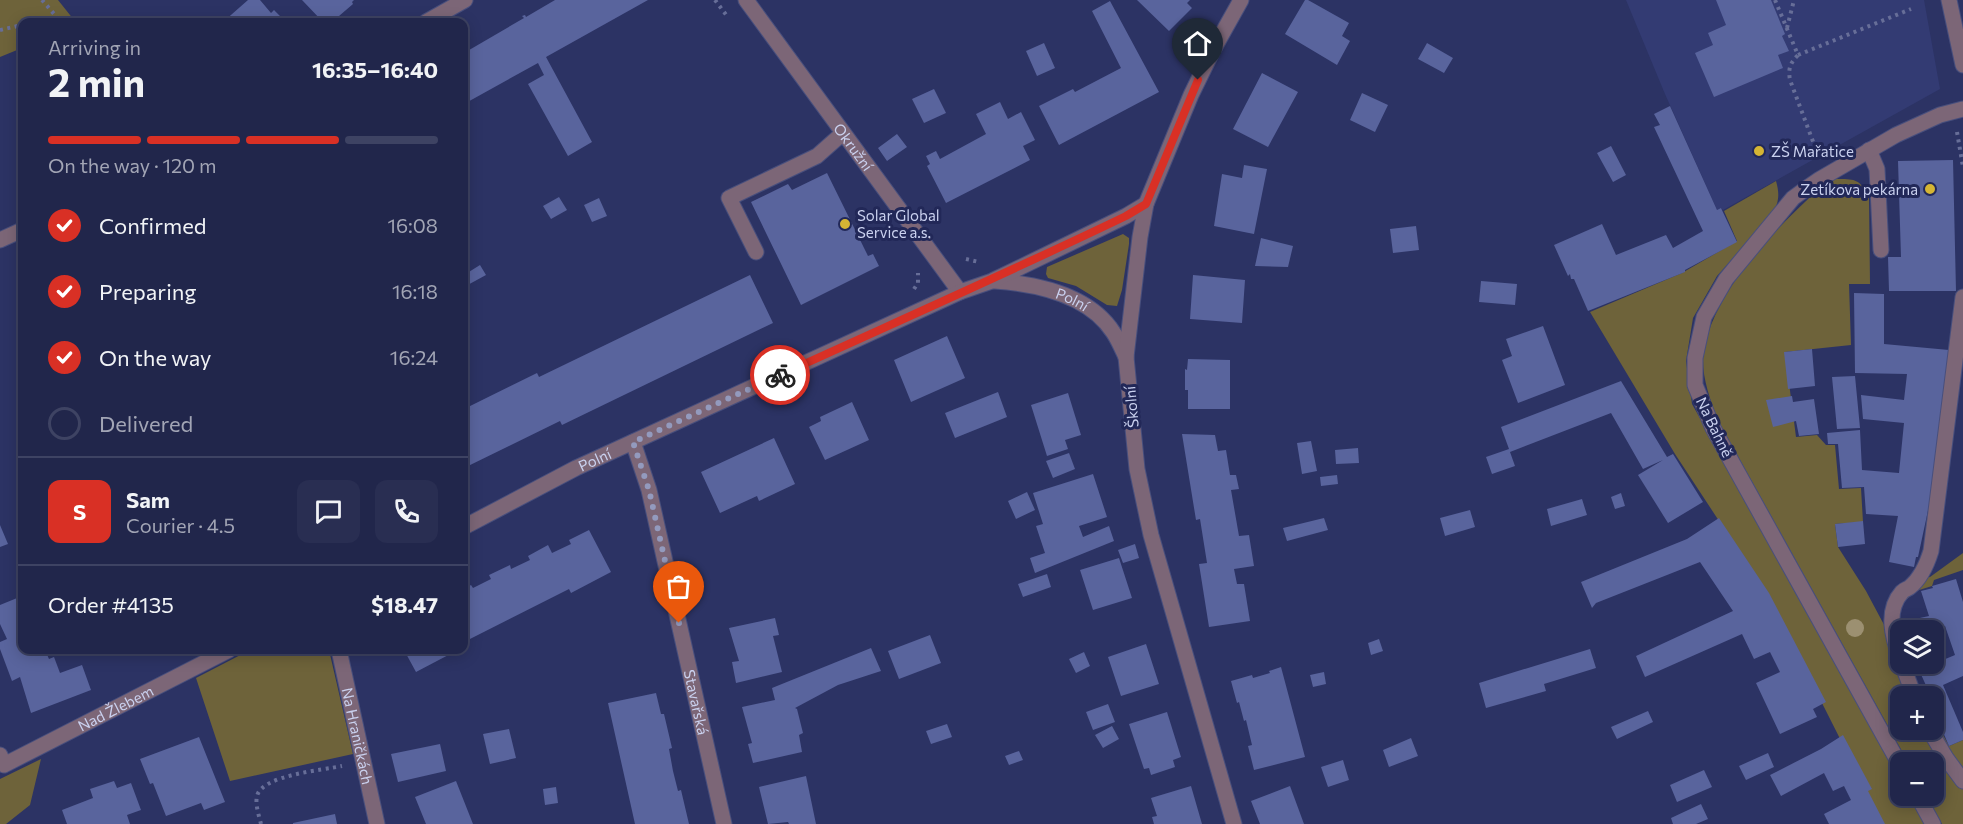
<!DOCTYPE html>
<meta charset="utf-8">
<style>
:root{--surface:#21264b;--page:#292e52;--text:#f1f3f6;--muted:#a2a5b5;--line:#3e4363;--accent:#d93025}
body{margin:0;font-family:Commissioner,sans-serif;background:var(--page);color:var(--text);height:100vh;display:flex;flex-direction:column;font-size:22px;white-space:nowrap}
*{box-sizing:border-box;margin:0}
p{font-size:20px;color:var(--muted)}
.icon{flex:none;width:33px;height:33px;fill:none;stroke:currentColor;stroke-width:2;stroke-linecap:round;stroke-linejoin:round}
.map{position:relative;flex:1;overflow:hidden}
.drawer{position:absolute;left:18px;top:18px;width:450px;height:636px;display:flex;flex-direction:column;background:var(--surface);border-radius:12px;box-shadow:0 3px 15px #0003,0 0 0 2px var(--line)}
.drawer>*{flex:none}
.controls{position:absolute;left:1890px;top:620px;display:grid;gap:12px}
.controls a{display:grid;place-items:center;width:54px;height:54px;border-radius:12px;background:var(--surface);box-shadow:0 3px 15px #0003,0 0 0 2px var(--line);font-size:30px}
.pin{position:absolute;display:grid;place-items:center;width:51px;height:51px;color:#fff;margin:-62px -26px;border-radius:50% 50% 50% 0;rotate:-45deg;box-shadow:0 0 6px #0007}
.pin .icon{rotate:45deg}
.courier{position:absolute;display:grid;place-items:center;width:60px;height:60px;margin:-30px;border:4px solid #d93025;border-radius:50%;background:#fff;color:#222;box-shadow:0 2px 8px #0007}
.head em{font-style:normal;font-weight:700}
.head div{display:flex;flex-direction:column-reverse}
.head{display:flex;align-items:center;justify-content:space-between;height:102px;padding:0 30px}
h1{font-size:39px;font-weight:700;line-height:45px}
.bar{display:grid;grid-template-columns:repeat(4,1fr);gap:9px 6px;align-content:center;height:72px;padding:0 30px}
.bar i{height:8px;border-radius:4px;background:var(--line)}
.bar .current{background:var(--accent)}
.bar p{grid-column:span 4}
.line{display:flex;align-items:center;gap:15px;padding:0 30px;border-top:2px solid var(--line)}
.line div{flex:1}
.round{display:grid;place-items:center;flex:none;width:63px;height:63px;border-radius:12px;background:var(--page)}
ol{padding:0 30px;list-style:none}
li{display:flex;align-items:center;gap:18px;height:66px}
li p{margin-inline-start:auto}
li .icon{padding:6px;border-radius:50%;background:var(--accent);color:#fff;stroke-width:4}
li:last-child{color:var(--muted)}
li i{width:33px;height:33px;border:3px solid var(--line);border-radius:50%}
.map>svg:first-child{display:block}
.built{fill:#333b73}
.green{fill:#6e633a}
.building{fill:#59649d}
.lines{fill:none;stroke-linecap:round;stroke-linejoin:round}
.minor-casing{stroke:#484f7d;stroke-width:17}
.path{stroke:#676e98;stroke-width:4;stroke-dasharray:3 4.5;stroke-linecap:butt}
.minor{stroke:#7c6677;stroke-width:15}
.tree{fill:#9c9071}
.done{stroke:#939abe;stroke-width:6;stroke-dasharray:0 10.8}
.route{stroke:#d93025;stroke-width:8}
.poi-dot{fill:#d5b534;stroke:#222858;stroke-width:2}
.labels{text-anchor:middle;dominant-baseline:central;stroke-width:6;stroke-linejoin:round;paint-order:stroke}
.street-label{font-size:15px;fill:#cad1ef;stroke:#222858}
.poi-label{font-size:15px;fill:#cad1ef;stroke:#222858;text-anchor:start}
</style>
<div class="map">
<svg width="1963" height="824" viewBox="0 0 1963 824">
<rect width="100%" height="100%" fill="#2c3364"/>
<!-- built -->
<path class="built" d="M1626,0H1924L1940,89L1723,210L1721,208L1717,210L1665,94Z"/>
<!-- green -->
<path class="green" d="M0,0H58L74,20L71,22H22V48L0,57Z
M1834,179C1854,179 1859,178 1869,196L1870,284H1849L1851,345L1785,352L1796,437L1817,435L1826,445H1835L1839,489L1861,488L1863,522L1835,524L1838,547L1866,591L1922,696H1900V729H1934V718L1949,746L1963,740V824H1942L1926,795H1934V762H1908L1717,419C1710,398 1702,378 1703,356C1703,346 1708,335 1711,325C1734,269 1779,226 1823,185Z
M1776,181C1780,195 1779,203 1771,216L1717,276L1693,318L1686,361L1692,404L1900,774V795H1912L1928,824H1883L1767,594L1675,454L1590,312L1682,273L1737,241L1724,211Z
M1123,234L1129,238V244L1122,290L1117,306L1107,305L1076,286L1048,278L1046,274L1047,267Z
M1963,553V570L1934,580L1932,586L1916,591L1906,600V597L1923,578L1930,577Z
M250,650H329L353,754L230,781L196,678Z
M41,759L30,805L6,824H0V779Z"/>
<!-- building -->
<path class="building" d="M248,0H260L271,13L274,10L286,22H223Z
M302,0H354L352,2L353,4L332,22H323Z
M555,0H648L546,57L592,142L568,156L528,84L544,75L538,63L464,104V53L524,18L522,16L525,15L526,17Z
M1137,0H1190L1187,3L1192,8L1169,31Z
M1305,0H1308L1349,23L1342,36L1350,41L1337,65L1285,34Z
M1716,0H1771L1785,34L1782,36L1789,51L1778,55L1783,68L1714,97L1695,53L1713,45L1708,33L1726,25Z
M1110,1L1159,92L1059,145L1039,106L1073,89L1075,92L1121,68L1092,11Z
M1044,43L1055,68L1037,76L1026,51Z
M1427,43L1453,58L1444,73L1418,59Z
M1262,73L1298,92L1268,147L1233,129Z
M934,89L946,113L924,123L912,99Z
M1362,93L1388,105L1375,132L1350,120Z
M1000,102L1008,119L1021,112L1035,140L1023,146L1030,160L946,203L927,166L930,164L926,156L936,151L940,159L986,134L976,114Z
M1670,106L1717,210L1721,208L1737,242L1685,270V272L1588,311L1574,279H1571L1570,274L1568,276L1554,245L1602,224L1616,255L1666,235L1673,248L1703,231L1654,127L1660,125L1654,114Z
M897,134L907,147L887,161L878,148Z
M1611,146L1626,175L1613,182L1597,153Z
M1953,160L1956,291H1889L1888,257H1901L1898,161Z
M1244,165L1267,169L1254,234L1214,226L1222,174L1242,178Z
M827,173L868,256L873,254L879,266L801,305L751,202L788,184L792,190Z
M559,197L567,210L551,219L543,206Z
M599,198L607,216L592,222L584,205Z
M1416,226L1419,250L1393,253L1390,229Z
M1261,238L1293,246L1288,267L1255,266Z
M480,265L486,275L464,287V275Z
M750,275L773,323L562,425L560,421L464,468V409L537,373L539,377Z
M1193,275L1245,280L1242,323L1190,319Z
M1481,281L1517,284L1515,305L1479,302Z
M1854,293L1884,294V344L1949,350L1935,478L1918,557H1916L1914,567L1889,562L1898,516L1866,514L1864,487L1842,488L1838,444H1828L1827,433L1860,430L1862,470L1899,473L1904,423L1863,419L1861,395L1904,400L1907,374L1855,373Z
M1543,326L1565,385L1518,403L1502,360L1512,356L1506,339Z
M947,336L965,378L911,402L894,360Z
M1812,349L1815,386L1788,389L1784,352Z
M1188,359L1230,360V409H1188V390H1185V369L1187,370Z
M1855,376L1860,428L1837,429L1832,377Z
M1621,381L1667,457L1673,454L1703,502L1668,523L1638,475L1663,460L1643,469L1611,413L1510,452L1515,466L1492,474L1486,457L1509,449L1501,427Z
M998,392L1007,417L955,438L945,413Z
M1068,393L1081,435L1065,440L1068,449L1047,456L1031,405Z
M1792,396L1793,402L1814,399L1819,434L1799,436L1796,421L1773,427L1766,400Z
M852,402L869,440L825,460L809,427L821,421L820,417Z
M1182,434L1215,435L1218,451L1226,450L1230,475H1236L1239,489L1231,490L1239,536L1249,535L1254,566L1234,569L1237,584H1244L1250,621L1209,627L1199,564L1207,563L1200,519L1196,520Z
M774,438L795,484L759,501L757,496L720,513L701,472Z
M1311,441L1317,471L1302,474L1297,443Z
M1358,448L1359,463L1336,464L1335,450Z
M1069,453L1075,469L1053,478L1046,461Z
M1093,474L1107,517L1079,526L1083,537L1109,526L1114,541L1035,573L1030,558L1045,553L1036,526L1043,524L1033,493Z
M1337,475L1338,484L1321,486L1320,477Z
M1027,492L1035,510L1016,519L1008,501Z
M1621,493L1625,506L1615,509L1611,497Z
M1582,499L1587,515L1551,526L1547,509Z
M1470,510L1475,527L1445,536L1440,518Z
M1324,518L1328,530L1287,541L1283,528Z
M1719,518L1769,593L1826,702L1813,709L1817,717L1780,734L1756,683L1780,672L1770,652L1754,659L1742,634L1645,677L1636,656L1733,611L1700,562L1596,603L1592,608L1581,582L1687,539Z
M1863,521L1865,544L1838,547L1835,524Z
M0,525L8,544L0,547Z
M589,530L611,572L571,593L569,589L464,642V589L471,585L473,588L491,579L489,575L510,565L511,569L530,560L528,556L548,545L552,553L571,544L569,540Z
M1135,544L1139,558L1123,563L1118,550Z
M1119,558L1132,598L1093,610L1080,570Z
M1047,574L1051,587L1023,597L1018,584Z
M1956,579L1963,602V676L1943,685L1963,732V740L1949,746L1934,711V696H1928L1926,693L1929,692L1919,670L1955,655L1945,626L1934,630H1908L1906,621L1929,616L1921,591L1933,588L1932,586Z
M22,596V650H45L49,659L54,657L60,673L82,665L91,690L31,713L20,677L12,681L0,649V642L7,639L0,624V605Z
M775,618L779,635L773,636L782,672L736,683L732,662L739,661L729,628Z
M930,635L941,663L899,679L888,651Z
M1379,639L1383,651L1371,655L1368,643Z
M1146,644L1159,684L1121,696L1108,657Z
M871,648L881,671L838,685L795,708L797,709L803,733L799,735L802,752L753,763L748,744L752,743L742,707L775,700L772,688Z
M1590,649L1596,668L1544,684L1546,691L1486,708L1479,683Z
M128,650H144L130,655Z
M404,650H455L456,651L416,672Z
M1084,652L1090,666L1076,673L1069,659Z
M1281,667L1305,757L1254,770L1248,746L1252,745L1246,720L1244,721L1239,702L1237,703L1231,681L1252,675L1253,678L1270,673L1269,671Z
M1324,672L1326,684L1313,687L1310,675Z
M656,693L661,714H664L672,748L669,749L673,771L678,791L681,790L689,824H635L608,703Z
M1108,704L1115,722L1093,730L1086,712Z
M1648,711L1653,722L1617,739L1611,727Z
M1167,712L1181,757L1173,760L1175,767L1151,775L1149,768L1144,769L1129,724Z
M947,724L952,737L931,744L926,731Z
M1112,726L1119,739L1103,748L1095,735Z
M509,729L516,758L490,764L483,734Z
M1843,735L1872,789L1868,791L1885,824H1829L1824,814L1851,800L1844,786L1833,791L1824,773L1781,796L1770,775L1821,749Z
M199,737L225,802L204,810L201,803L166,816L153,783L150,784L140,759Z
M1411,738L1418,756L1389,767L1383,750Z
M440,744L446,771L398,782L391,754Z
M1019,751L1023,760L1009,765L1005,756Z
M1768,753L1774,767L1746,780L1739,766Z
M1343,760L1349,780L1328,787L1321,767Z
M1704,770L1712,787L1677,802L1670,785Z
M806,776L816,824H789L788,822L768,824L759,787Z
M114,781L117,788L131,783L141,810L127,815L130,824H67L62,810L93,798L90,789Z
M456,781L473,824H426L415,797Z
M1191,786L1202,824H1154L1152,817L1157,816L1151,798Z
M1290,786L1304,824H1260L1251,801Z
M556,787L558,803L545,805L543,789Z
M1701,804L1708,819L1696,824H1673L1671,818Z
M335,814L337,824H293V823Z"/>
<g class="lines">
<defs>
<g id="minor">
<path id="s1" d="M746,0L960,292"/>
<path d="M1949,0L1963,65"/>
<path d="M426,22L465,0"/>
<path d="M1869,150L1877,169L1881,250"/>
<path d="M0,240L22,230"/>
<path d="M756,252L729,198L817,156L843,133"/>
<path id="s2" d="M995,281C1036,284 1088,294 1113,332C1118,339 1122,349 1126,357"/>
<path id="s3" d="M633,442L649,490L724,824"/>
<path id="s4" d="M464,527L576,468L960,292L992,281L1126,216L1146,204"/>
<path id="s5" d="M339,650L377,824"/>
<path d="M1900,658C1893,638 1885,611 1902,592C1905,589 1908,589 1910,587C1921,578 1927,564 1931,551L1963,297"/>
<path d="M1902,663L1914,696"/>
<path d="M1929,729L1946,758L1963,781"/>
<path id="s6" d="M0,755L4,765L229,650"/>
<path d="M1900,765L1713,428L1695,385V358L1704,317L1726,279L1793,198L1804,190L1820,179L1896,135L1940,115L1963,109"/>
<path d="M1917,795L1933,824"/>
<path d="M1234,824L1151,535L1137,469L1126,357L1140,237L1146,204L1191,95L1213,50L1241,0"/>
</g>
</defs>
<!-- minor casing -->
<use href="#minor" class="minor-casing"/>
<!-- path -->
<path class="path" d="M42,0L61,22
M715,0L727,16
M1775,0L1798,55C1790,63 1788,69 1790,80L1818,155
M35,22L57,17
M1787,28L1794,0
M0,30L22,25
M1798,55L1911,9
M1957,132L1963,167
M966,259L979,262
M914,289L918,283V273
M261,824C259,816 255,804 257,796C262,775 323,770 342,766"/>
<!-- minor -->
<use href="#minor" class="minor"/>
</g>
<!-- trees -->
<circle class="tree" cx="1855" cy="628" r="9"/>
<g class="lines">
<!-- done -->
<path class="done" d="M679,623L649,490L633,442L780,375"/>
<!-- route -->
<path class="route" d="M780,375C896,322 1012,271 1126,216L1146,204L1198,80"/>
</g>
<!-- markers -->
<g class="poi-dot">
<circle cx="1759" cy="151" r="6"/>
<circle cx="1930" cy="189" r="6"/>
<circle cx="845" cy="224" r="6"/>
</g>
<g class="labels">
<!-- street labels -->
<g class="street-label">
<text stroke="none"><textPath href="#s1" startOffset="182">Okružní</textPath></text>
<text stroke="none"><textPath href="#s2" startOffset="80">Polní</textPath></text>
<text transform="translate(1131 407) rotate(-95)">Školní</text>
<text transform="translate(1715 427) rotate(64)">Na Bahně</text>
<text stroke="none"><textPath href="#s4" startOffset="147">Polní</textPath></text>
<text stroke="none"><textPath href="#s3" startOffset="268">Stavařská</textPath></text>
<text stroke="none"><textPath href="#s6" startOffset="136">Nad Žlebem</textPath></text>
<text stroke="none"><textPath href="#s5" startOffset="88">Na Hraničkách</textPath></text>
</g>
<!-- poi labels -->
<g class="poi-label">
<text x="1771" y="151">ZŠ Mařatice</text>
<text x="1918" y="189" text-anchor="end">Zetíkova pekárna</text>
<text x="857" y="215">Solar Global<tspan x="857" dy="17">Service a.s.</tspan></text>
</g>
</g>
</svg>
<div class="controls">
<a><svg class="icon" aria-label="layers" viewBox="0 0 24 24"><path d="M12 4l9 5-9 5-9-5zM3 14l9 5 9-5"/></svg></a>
<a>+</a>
<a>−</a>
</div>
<div class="pin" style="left:679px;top:623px;background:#ea580c"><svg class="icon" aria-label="bag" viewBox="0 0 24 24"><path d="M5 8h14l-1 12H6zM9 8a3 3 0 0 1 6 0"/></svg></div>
<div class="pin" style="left:1198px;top:80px;background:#1f2937"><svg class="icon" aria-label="home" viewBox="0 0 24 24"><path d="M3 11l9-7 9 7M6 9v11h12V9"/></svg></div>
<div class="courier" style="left:780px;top:375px"><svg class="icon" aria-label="bike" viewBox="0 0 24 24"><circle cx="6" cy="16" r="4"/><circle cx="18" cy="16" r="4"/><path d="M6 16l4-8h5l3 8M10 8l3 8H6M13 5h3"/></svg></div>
<section class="drawer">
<div class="head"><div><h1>2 min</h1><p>Arriving in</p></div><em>16:35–16:40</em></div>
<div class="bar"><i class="current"></i><i class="current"></i><i class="current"></i><i></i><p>On the way · 120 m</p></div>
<ol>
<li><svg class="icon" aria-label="check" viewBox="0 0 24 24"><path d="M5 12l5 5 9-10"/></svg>Confirmed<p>16:08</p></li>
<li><svg class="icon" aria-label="check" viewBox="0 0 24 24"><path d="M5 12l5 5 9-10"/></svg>Preparing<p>16:18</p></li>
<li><svg class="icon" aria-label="check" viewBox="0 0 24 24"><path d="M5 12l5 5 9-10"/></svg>On the way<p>16:24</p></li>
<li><i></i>Delivered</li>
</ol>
<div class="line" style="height:108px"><b class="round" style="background:var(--accent);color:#fff">S</b><div><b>Sam</b><p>Courier · 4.5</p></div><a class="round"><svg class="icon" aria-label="chat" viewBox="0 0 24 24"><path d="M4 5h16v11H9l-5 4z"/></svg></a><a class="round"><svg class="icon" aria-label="phone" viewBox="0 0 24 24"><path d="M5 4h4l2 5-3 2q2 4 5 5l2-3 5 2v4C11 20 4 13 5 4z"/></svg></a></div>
<div class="line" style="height:78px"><div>Order #4135</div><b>$18.47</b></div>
</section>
</div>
